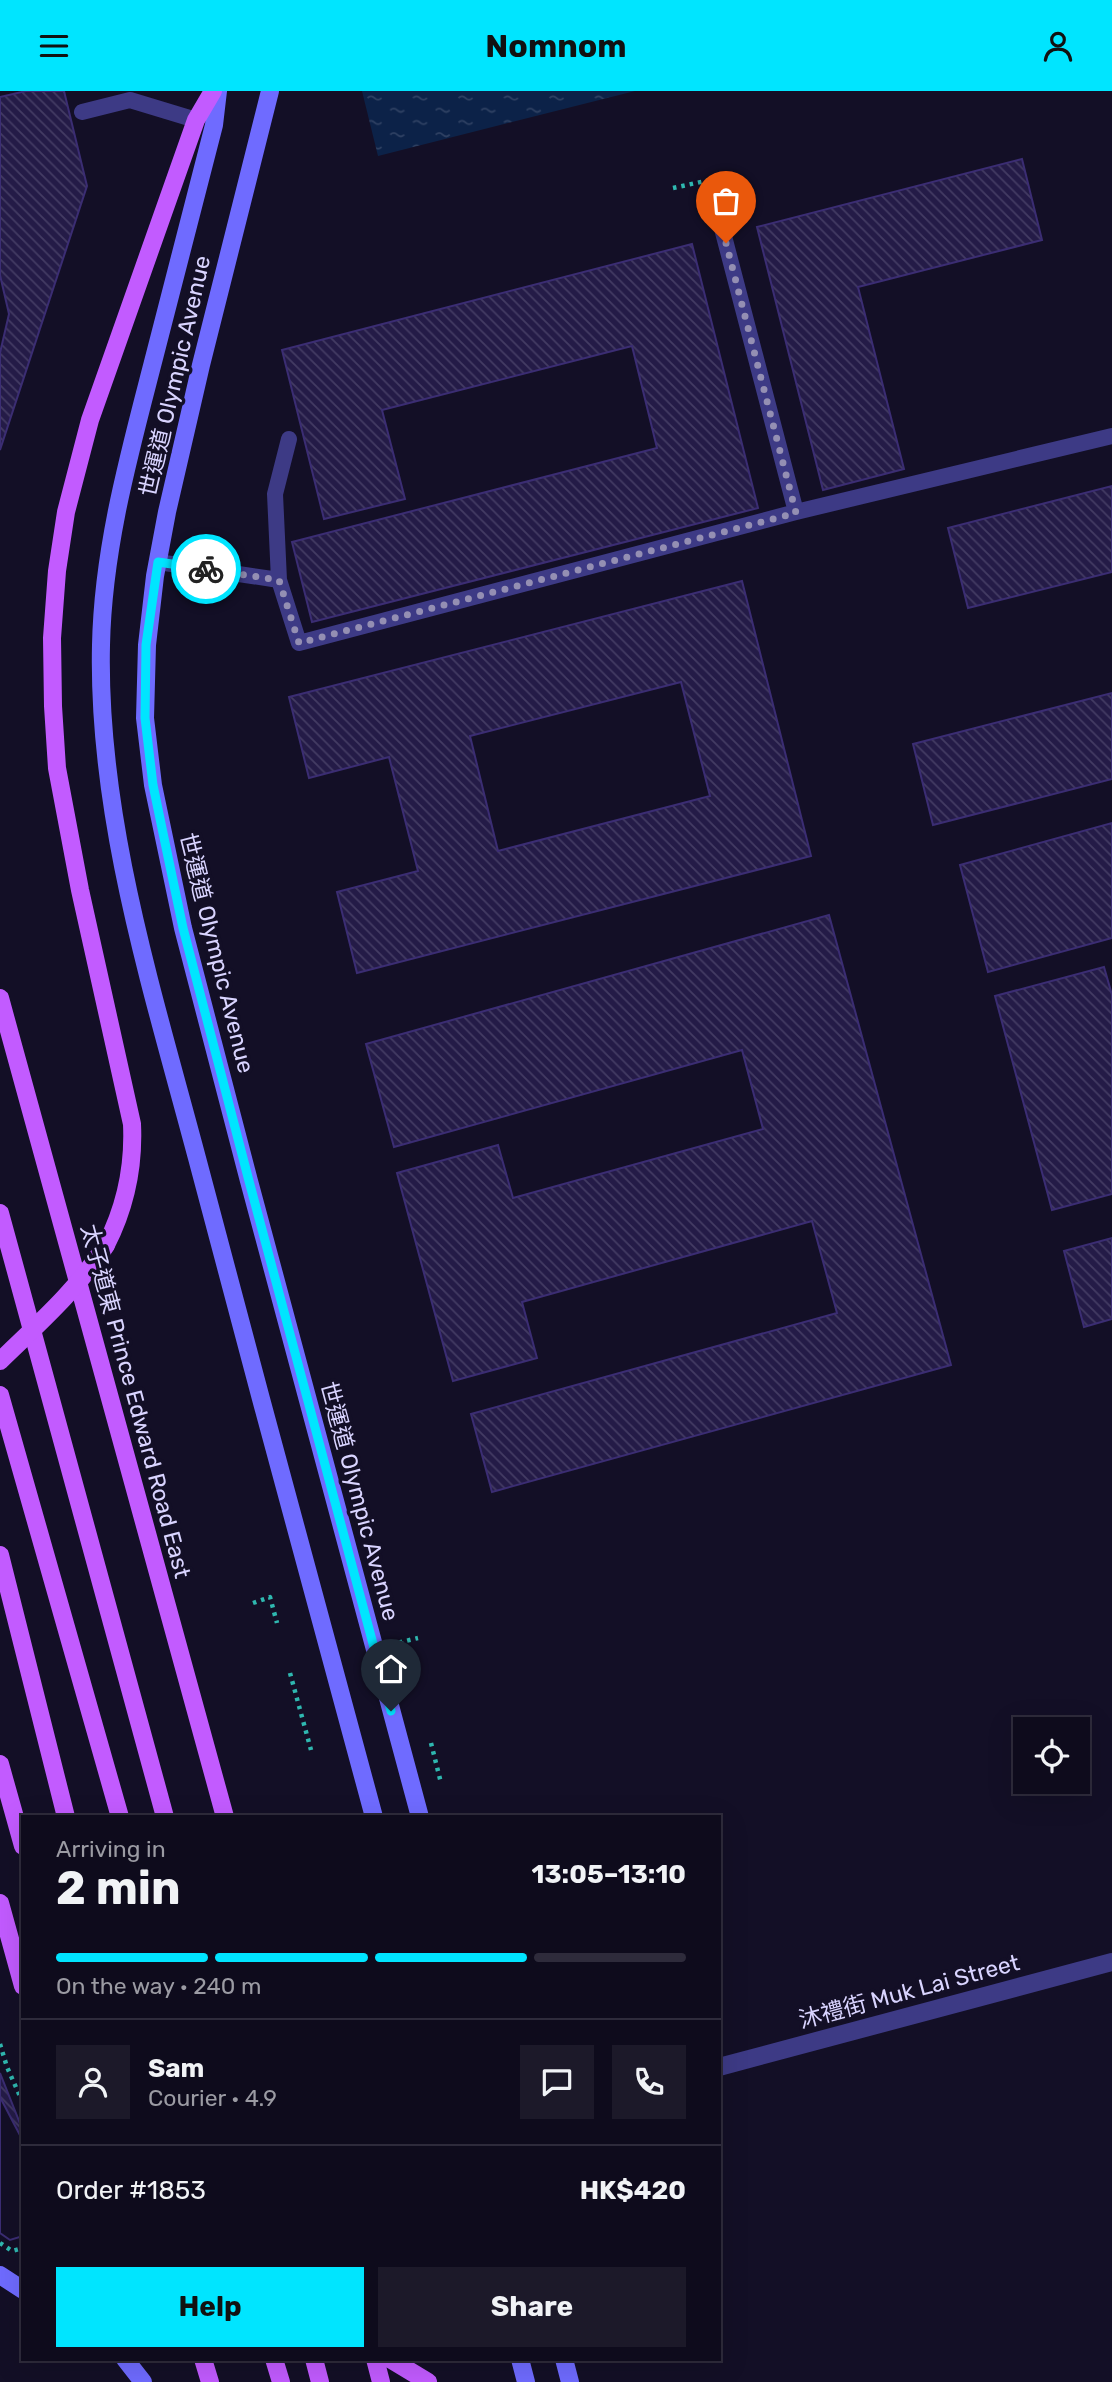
<!DOCTYPE html>
<meta charset="utf-8">
<style>
:root{--surface:#0e0b1c;--page:#1c1929;--text:#f1f3f6;--muted:#9b9ba3;--line:#2e2b3b;--accent:#00e5ff}
body{margin:0;font-family:Rubik,"Noto Sans TC",sans-serif;background:var(--page);color:var(--text);height:100vh;display:flex;flex-direction:column;font-size:26px;white-space:nowrap}
*{box-sizing:border-box;margin:0}
p{font-size:23px;color:var(--muted)}
.icon{flex:none;width:38px;height:38px;fill:none;stroke:currentColor;stroke-width:2;stroke-linecap:round;stroke-linejoin:round}
.map{position:relative;flex:1;overflow:hidden}
.sheet{position:absolute;left:21px;top:1724px;width:700px;height:546px;display:flex;flex-direction:column;background:var(--surface);border-radius:0px;box-shadow:0 7px 28px #0002,0 0 0 2px var(--line)}
.sheet>*{flex:none}
.fabs{position:absolute;left:1013px;top:1626px;display:grid;gap:14px}
.fabs a{display:grid;place-items:center;width:77px;height:77px;border-radius:0px;background:var(--surface);box-shadow:0 7px 28px #0002,0 0 0 2px var(--line);font-size:35px}
.pin{position:absolute;display:grid;place-items:center;width:60px;height:60px;color:#fff;margin:-72px -30px;border-radius:50% 50% 50% 0;rotate:-45deg;box-shadow:0 0 7px #0007}
.pin .icon{rotate:45deg}
.courier{position:absolute;display:grid;place-items:center;width:70px;height:70px;margin:-35px;border:5px solid #00e5ff;border-radius:50%;background:#fff;color:#222;box-shadow:0 2px 9px #0007}
.summary em{font-style:normal;font-weight:700}
.summary div{display:flex;flex-direction:column-reverse}
.summary{display:flex;align-items:center;justify-content:space-between;height:119px;padding:0 35px}
h1{font-size:46px;font-weight:700;line-height:52px}
.bar{display:grid;grid-template-columns:repeat(4,1fr);gap:10px 7px;align-content:center;height:84px;padding:0 35px}
.bar i{height:9px;border-radius:5px;background:var(--line)}
.bar .active{background:var(--accent)}
.bar p{grid-column:span 4}
.line{display:flex;align-items:center;gap:18px;padding:0 35px;border-top:2px solid var(--line)}
.line div{flex:1}
.round{display:grid;place-items:center;flex:none;width:74px;height:74px;border-radius:0px;background:var(--page)}
.button{display:flex;gap:14px;margin-top:auto;padding:14px 35px}
.button a{flex:1;height:80px;border-radius:0px;background:var(--accent);color:#111;font-size:28px;font-weight:700;line-height:80px;text-align:center}
.button a+a{background:var(--page);color:var(--text)}
header{display:flex;justify-content:space-between;align-items:center;height:91px;padding:0 35px;background:var(--accent);color:#111;font-size:32px;font-weight:700}
.map>svg:first-child{display:block}
.water{fill:url(#water-ripples)}
.building{fill:url(#building-back-hatch);stroke:#3b2d73;stroke-width:2;fill-rule:evenodd}
.lines{fill:none;stroke-linecap:round;stroke-linejoin:round}
.path{stroke:#2fb8b0;stroke-width:4.5;stroke-dasharray:3.5 5;stroke-linecap:butt}
.lane{stroke:#3d3a85;stroke-width:16}
.street{stroke:#3d3a85;stroke-width:18}
.secondary{stroke:#6f6bff;stroke-width:18}
.primary{stroke:#c25bff;stroke-width:18}
.primary-bridge{stroke:#c25bff;stroke-width:18}
.done{stroke:#948fb3;stroke-width:7;stroke-dasharray:0 12.6}
.route{stroke:#00e5ff;stroke-width:9}
.labels{text-anchor:middle;dominant-baseline:central;stroke-width:7;stroke-linejoin:round;paint-order:stroke}
.street-label{font-size:23px;fill:#d9d4ff;stroke:#130f26}
</style>
<header><svg class="icon" aria-label="menu" viewBox="0 0 24 24"><path d="M4 6h16M4 12h16M4 18h16"/></svg>Nomnom<svg class="icon" aria-label="person" viewBox="0 0 24 24"><circle cx="12" cy="8" r="4"/><path d="M4 21q1-7 8-7t8 7"/></svg></header>
<div class="map">
<svg width="1112" height="2291" viewBox="0 0 1112 2291">
<defs>
<pattern id="water-ripples" width="26" height="14" patternUnits="userSpaceOnUse" patternTransform="scale(1.75)"><rect width="26" height="14" fill="#0c2248"/><path d="M2 4q2-2 4 0t4 0M15 11q2-2 4 0t4 0" fill="none" stroke="#2f4163"/></pattern>
<pattern id="building-back-hatch" width="6" height="6" patternUnits="userSpaceOnUse" patternTransform="scale(1.75)"><rect width="6" height="6" fill="#241b47"/><path d="M-1 5l2 2M0 0l6 6M5-1l2 2" fill="none" stroke="#433b63"/></pattern>
</defs>
<rect width="100%" height="100%" fill="#130f26"/>
<!-- water -->
<path class="water" d="M362,0H635L378,65Z"/>
<!-- building -->
<path class="building" d="M26,0H64L87,95L0,359V262L9,223L0,184V6Z
M1022,68L1042,149L858,196L904,378L823,399L757,136Z
M692,153L758,417L312,531L292,451L657,357L632,255L382,319L405,408L324,428L282,259Z
M1112,395V481L968,517L948,437Z
M742,490L811,765L357,882L337,801L418,780L389,666L309,687L289,606ZM681,591L710,705L498,760L470,645Z
M1112,602V688L933,734L913,653Z
M1112,732V847L988,881L960,774Z
M829,824L951,1274L492,1401L471,1323L837,1222L812,1130L522,1211L537,1267L453,1290L397,1082L498,1054L513,1107L763,1038L742,959L394,1056L366,953Z
M1104,876L1112,904V1103L1052,1119L995,905Z
M1112,1147V1228L1084,1236L1064,1160Z
M0,1982L23,2040V2145L10,2149L0,2142Z
M0,2006L23,2050V2145L10,2149L0,2142Z"/>
<g class="lines">
<!-- path -->
<path class="path" d="M673,97L710,89L714,104
M253,1512L270,1506L277,1532
M402,1553L401,1551L418,1547
M290,1582L311,1659
M431,1652L441,1692
M0,1953L7,1976L23,2012
M0,2152L12,2160L23,2157"/>
<!-- lane -->
<path class="lane" d="M82,21L130,9L196,29
M719,126L796,421
M289,348L275,403L279,489L299,552L796,421L1112,345
M158,471L279,489"/>
<!-- street -->
<path class="street" d="M719,1976L1112,1871"/>
<!-- secondary -->
<path class="secondary" d="M218,0L214,34C194,113 174,192 153,271C129,364 103,457 101,554C97,727 153,901 197,1067C255,1287 314,1506 374,1726
M270,0L201,274L167,421L155,485L147,554L145,627L153,694L183,837L249,1090L420,1726
M0,2184L23,2199
M125,2268L143,2291
M520,2268L526,2291
M564,2268L570,2291"/>
<!-- primary -->
<path class="primary" d="M0,907L225,1726
M0,1122L165,1726
M106,1154C126,1115 134,1076 132,1033L80,799L57,677L53,615L52,547L57,480L66,421L90,329L196,29L213,0
M0,1304L120,1726
M0,1464L66,1726
M0,1673L23,1755
M0,1812L23,1895
M203,2268L210,2291
M274,2268L281,2291
M314,2268L320,2291
M375,2268L381,2291
M390,2268L428,2291"/>
<!-- primary-bridge -->
<path class="primary-bridge" d="M0,1270C38,1233 77,1199 106,1154"/>
</g>
<g class="lines">
<!-- done -->
<path class="done" d="M206,478L279,489L299,552L796,422L726,152"/>
<!-- route -->
<path class="route" d="M206,478L158,471L146,554L145,627L153,694L163,742L183,837L249,1090L391,1620"/>
</g>
<g class="labels">
<!-- street labels -->
<g class="street-label">
<text transform="translate(175 285) rotate(-77)">世運道 Olympic Avenue</text>
<text transform="translate(217 862) rotate(76)">世運道 Olympic Avenue</text>
<text transform="translate(136 1310) rotate(75)">太子道東 Prince Edward Road East</text>
<text transform="translate(360 1410) rotate(75)">世運道 Olympic Avenue</text>
<text transform="translate(909 1900) rotate(-15)">沐禮街 Muk Lai Street</text>
</g>
</g>
</svg>
<div class="fabs">
<a><svg class="icon" aria-label="locate" viewBox="0 0 24 24"><circle cx="12" cy="12" r="6"/><path d="M12 2v4M12 18v4M2 12h4M18 12h4"/></svg></a>
</div>
<div class="pin" style="left:726px;top:152px;background:#ea580c"><svg class="icon" aria-label="bag" viewBox="0 0 24 24"><path d="M5 8h14l-1 12H6zM9 8a3 3 0 0 1 6 0"/></svg></div>
<div class="pin" style="left:391px;top:1620px;background:#1f2937"><svg class="icon" aria-label="home" viewBox="0 0 24 24"><path d="M3 11l9-7 9 7M6 9v11h12V9"/></svg></div>
<div class="courier" style="left:206px;top:478px"><svg class="icon" aria-label="bike" viewBox="0 0 24 24"><circle cx="6" cy="16" r="4"/><circle cx="18" cy="16" r="4"/><path d="M6 16l4-8h5l3 8M10 8l3 8H6M13 5h3"/></svg></div>
<section class="sheet">
<div class="summary"><div><h1>2 min</h1><p>Arriving in</p></div><em>13:05–13:10</em></div>
<div class="bar"><i class="active"></i><i class="active"></i><i class="active"></i><i></i><p>On the way · 240 m</p></div>
<div class="line" style="height:126px"><a class="round"><svg class="icon" aria-label="person" viewBox="0 0 24 24"><circle cx="12" cy="8" r="4"/><path d="M4 21q1-7 8-7t8 7"/></svg></a><div><b>Sam</b><p>Courier · 4.9</p></div><a class="round"><svg class="icon" aria-label="chat" viewBox="0 0 24 24"><path d="M4 5h16v11H9l-5 4z"/></svg></a><a class="round"><svg class="icon" aria-label="phone" viewBox="0 0 24 24"><path d="M5 4h4l2 5-3 2q2 4 5 5l2-3 5 2v4C11 20 4 13 5 4z"/></svg></a></div>
<div class="line" style="height:91px"><div>Order #1853</div><b>HK$420</b></div>
<div class="button"><a>Help</a><a>Share</a></div>
</section>
</div>
